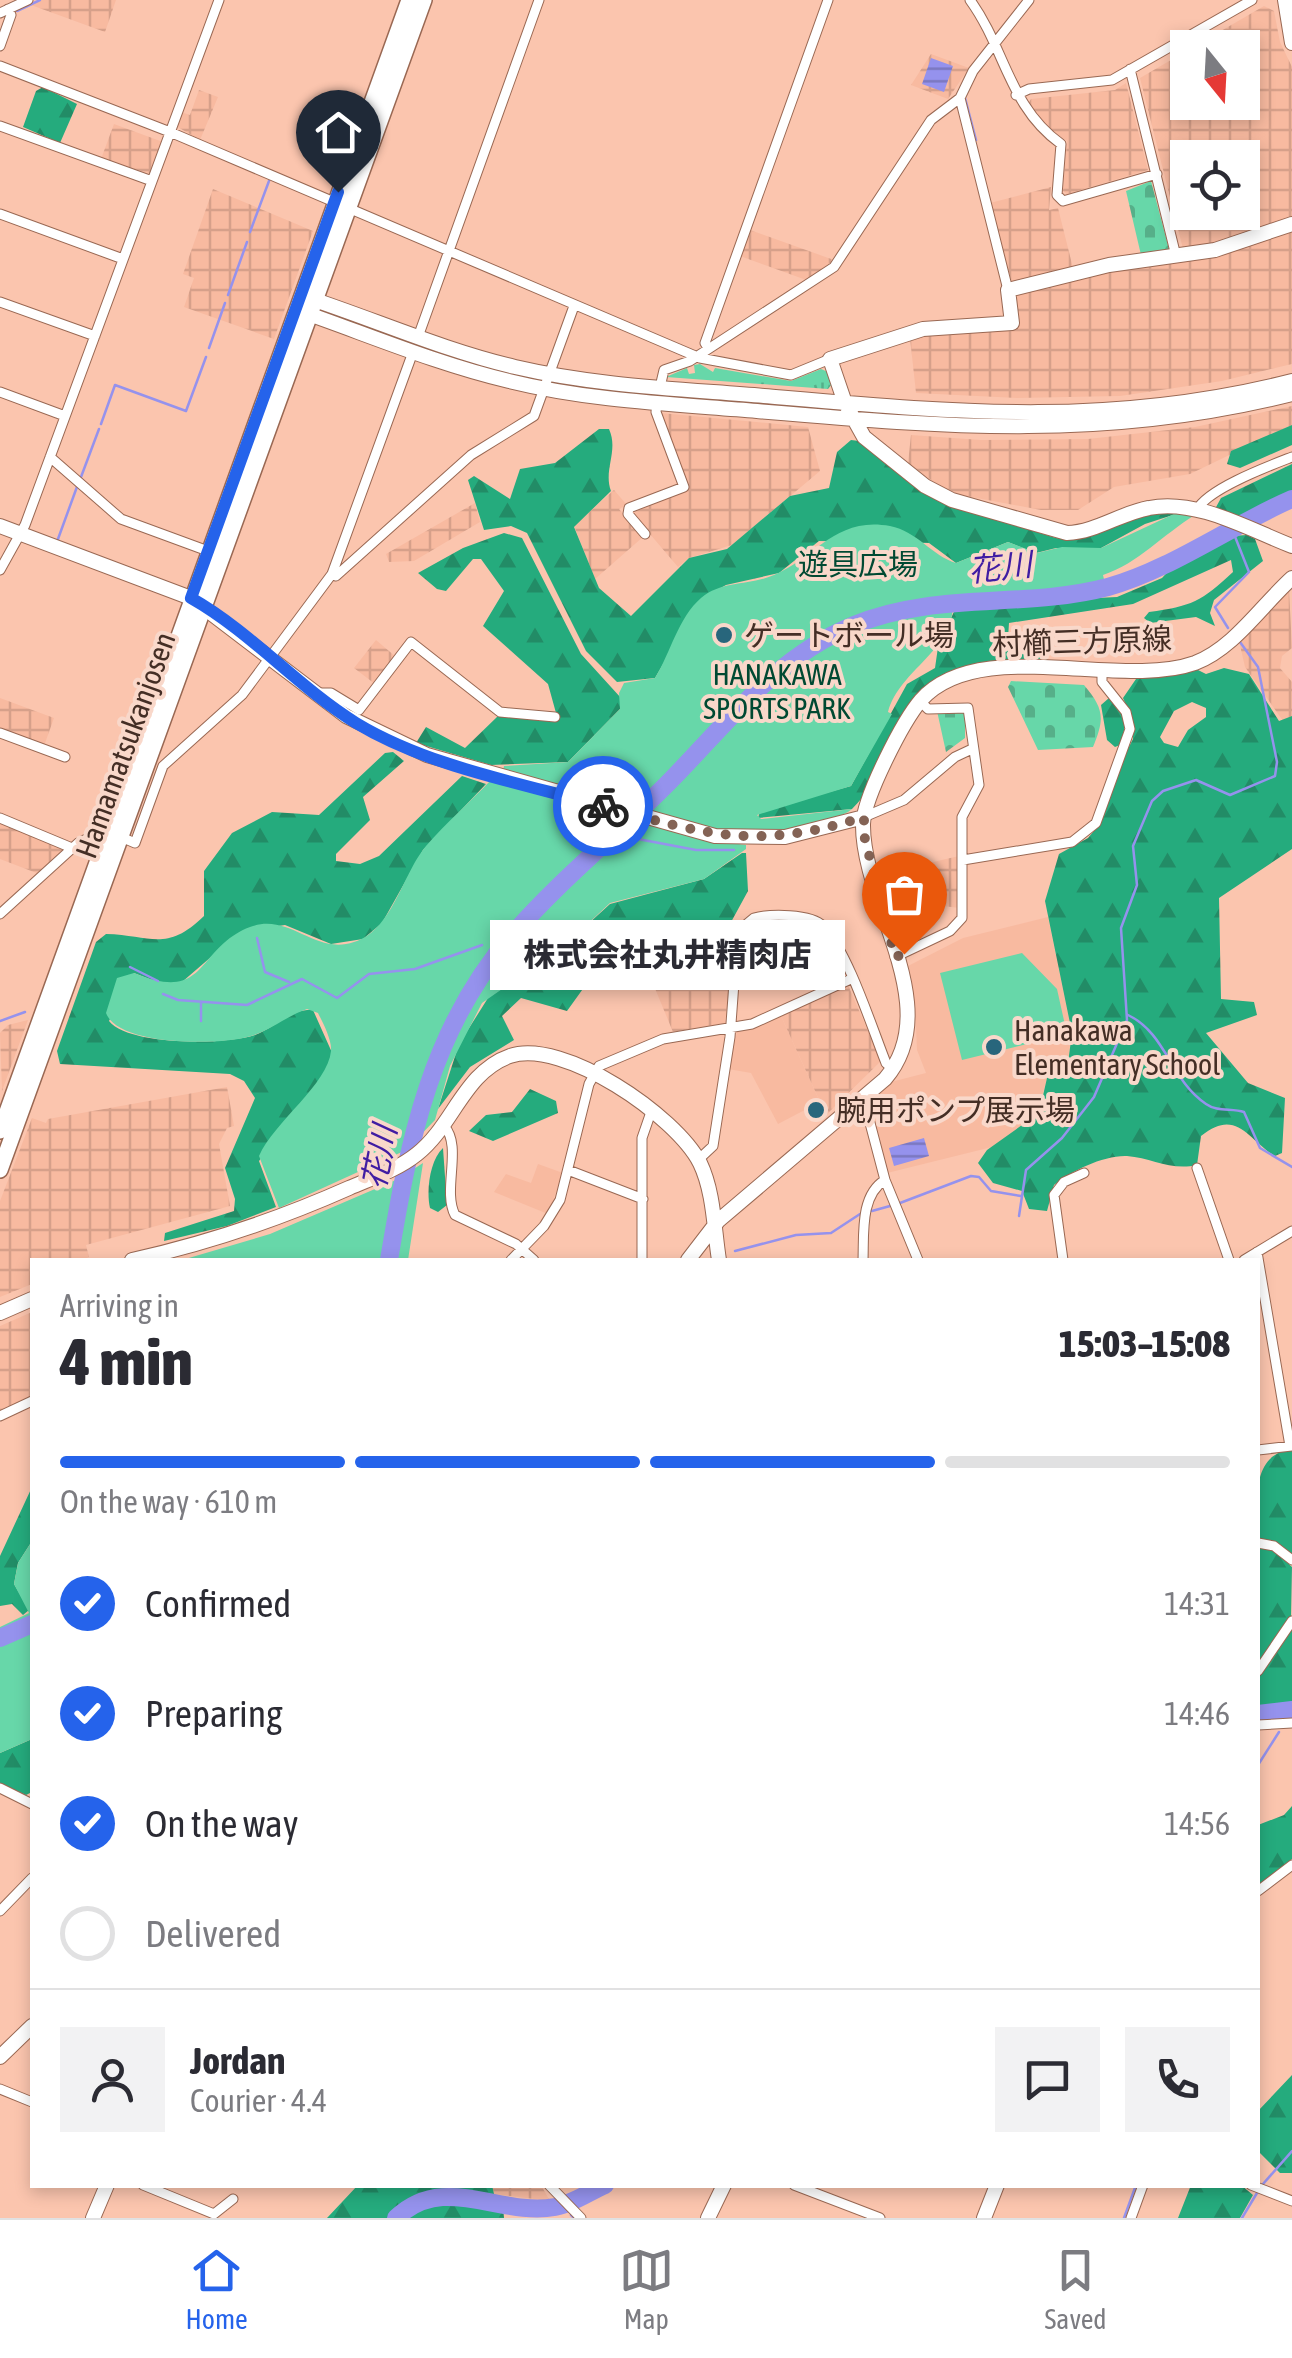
<!DOCTYPE html>
<meta charset="utf-8">
<style>
:root{--surface:#fff;--page:#f2f2f3;--text:#2b2b33;--muted:#7c7c81;--line:#e1e1e2;--accent:#2563eb}
body{margin:0;font-family:"Asap Condensed","Noto Sans JP",sans-serif;background:var(--page);color:var(--text);height:100vh;display:flex;flex-direction:column;font-size:38px;white-space:nowrap}
*{box-sizing:border-box;margin:0}
p{font-size:32px;color:var(--muted)}
.icon{flex:none;width:55px;height:55px;fill:none;stroke:currentColor;stroke-width:2;stroke-linecap:round;stroke-linejoin:round}
.map{position:relative;flex:1;overflow:hidden}
.panel{position:absolute;left:30px;top:1258px;width:1230px;height:930px;display:flex;flex-direction:column;background:var(--surface);border-radius:0px;box-shadow:0 5px 15px #0003}
.panel>*{flex:none}
.needle{width:65px;rotate:162deg}
.tools{position:absolute;left:1170px;top:30px;display:grid;gap:20px}
.tools a{display:grid;place-items:center;width:90px;height:90px;border-radius:0px;background:var(--surface);box-shadow:0 5px 15px #0003;font-size:50px}
.pin{position:absolute;display:grid;place-items:center;width:85px;height:85px;color:#fff;margin:-102px -42px;border-radius:50% 50% 50% 0;rotate:-45deg;box-shadow:0 0 10px #0007}
.pin .icon{rotate:45deg}
.courier{position:absolute;display:grid;place-items:center;width:100px;height:100px;margin:-50px;border:8px solid #2563eb;border-radius:50%;background:#fff;color:#222;box-shadow:0 2px 12px #0007}
.bubble{position:absolute;height:70px;border-radius:0px;background:var(--surface);box-shadow:0 5px 15px #0003;font-size:32px;font-weight:800;line-height:70px;text-align:center}
.head em{font-style:normal;font-weight:800}
.head div{display:flex;flex-direction:column-reverse}
.head{display:flex;align-items:center;justify-content:space-between;height:170px;padding:0 30px}
h1{font-size:65px;font-weight:800;line-height:75px}
.bar{display:grid;grid-template-columns:repeat(4,1fr);gap:15px 10px;align-content:center;height:120px;padding:0 30px}
.bar i{height:12px;border-radius:8px;background:var(--line)}
.bar .selected{background:var(--accent)}
.bar p{grid-column:span 4}
.line{display:flex;align-items:center;gap:25px;padding:0 30px;border-top:2px solid var(--line)}
.line div{flex:1}
.round{display:grid;place-items:center;flex:none;width:105px;height:105px;border-radius:0px;background:var(--page)}
ol{padding:0 30px;list-style:none}
li{display:flex;align-items:center;gap:30px;height:110px}
li p{margin-inline-start:auto}
li .icon{padding:10px;border-radius:50%;background:var(--accent);color:#fff;stroke-width:4}
li:last-child{color:var(--muted)}
li i{width:55px;height:55px;border:5px solid var(--line);border-radius:50%}
.dock{display:flex;justify-content:space-around;align-items:center;height:140px;border-top:2px solid var(--line);background:var(--surface);font-size:28px;color:var(--muted)}
.dock a{display:grid;justify-items:center;gap:5px}
.dock .selected{color:var(--accent)}
.map>svg:first-child{display:block}
.built{fill:#f8baa0}
.industrial{fill:url(#industrial-grid);fill-rule:evenodd}
.grass{fill:url(#grass-tufts)}
.forest{fill:url(#forest-firs);fill-rule:evenodd}
.cemetery{fill:url(#cemetery-stones)}
.park{fill:#67d7a9}
.water{fill:url(#water-rules)}
.lines{fill:none;stroke-linecap:round;stroke-linejoin:round}
.stream{stroke:#9592ed;stroke-width:2.5}
.river{stroke:#9592ed;stroke-width:18}
.street-casing{stroke:#996853;stroke-width:11}
.secondary-casing{stroke:#996853;stroke-width:16}
.primary-casing{stroke:#996853;stroke-width:18}
.street{stroke:#fff;stroke-width:9}
.secondary{stroke:#fff;stroke-width:14}
.primary{stroke:#fff;stroke-width:15}
.done{stroke:#846355;stroke-width:10;stroke-dasharray:0 18}
.route{stroke:#2563eb;stroke-width:12}
.poi-dot{fill:#28667c;stroke:#f9d8ca;stroke-width:4}
.labels{text-anchor:middle;dominant-baseline:central;stroke-width:8;stroke-linejoin:round;paint-order:stroke}
.park-label{font-size:30px;fill:#004932;stroke:#f9d8ca}
.poi-label{font-size:30px;fill:#442e25;stroke:#f9d8ca;text-anchor:start}
.street-label{font-size:30px;fill:#442e25;stroke:#f9d8ca}
.water-label{font-size:32px;font-style:italic;fill:#401da3;stroke:#f9d8ca}
</style>
<div class="map">
<svg width="1292" height="2218" viewBox="0 0 1292 2218">
<defs>
<pattern id="industrial-grid" width="8" height="8" patternUnits="userSpaceOnUse" patternTransform="scale(2.5)"><rect width="8" height="8" fill="#f8baa0"/><path d="M0 4h8M4 0v8" fill="none" stroke="#d6a08a"/></pattern>
<pattern id="grass-tufts" width="24" height="20" patternUnits="userSpaceOnUse" patternTransform="scale(2.5)"><rect width="24" height="20" fill="#67d7a9"/><path d="M3 7l-1-3M5 7V3M7 7l1-3M15 17l-1-3M17 17v-4M19 17l1-3" fill="none" stroke="#56af89"/></pattern>
<pattern id="forest-firs" width="22" height="20" patternUnits="userSpaceOnUse" patternTransform="scale(2.5)"><rect width="22" height="20" fill="#25ab7d"/><path d="M5 1l3.5 6h-7zM16 11l3.5 6h-7z" fill="#228c66"/></pattern>
<pattern id="cemetery-stones" width="16" height="16" patternUnits="userSpaceOnUse" patternTransform="scale(2.5)"><rect width="16" height="16" fill="#67d7a9"/><path d="M2 7V4a2 2 0 0 1 4 0v3zM10 15v-3a2 2 0 0 1 4 0v3z" fill="#56af89"/></pattern>
<pattern id="water-rules" width="6" height="5" patternUnits="userSpaceOnUse" patternTransform="scale(2.5)"><rect width="6" height="5" fill="#9592ed"/><path d="M0 2.5h6" fill="none" stroke="#7b78c0"/></pattern>
</defs>
<rect width="100%" height="100%" fill="#fbc5ae"/>
<!-- built -->
<path class="built" d="M1048,917L1072,1033L1066,1072L1047,1079L1036,1116L992,1147L887,1173L866,1104L891,1082L926,1073L917,1050L915,1003L906,967L963,938Z
M781,1016L820,1102L778,1124L751,1073L728,1069L737,1032Z
M538,1164L563,1173L548,1214L494,1192L506,1174L531,1183Z"/>
<!-- industrial -->
<path class="industrial" d="M42,0H116L105,32L31,5Z
M1264,6L1274,11L1280,42L1292,67V217L1232,240L1183,249L1140,78ZM1188,48H1242V102H1188ZM1188,158H1242V212H1188Z
M931,54L969,68L948,99L911,85Z
M1126,83L1148,170L1067,194L1063,191L1067,141L1047,127L1028,104L1031,99L1115,90Z
M199,90L218,97L200,140L176,126L181,112L190,115Z
M114,124L163,142L151,174L101,159Z
M1051,187L1049,210L1058,208L1073,268L1012,283L990,203Z
M213,189L313,231L274,339L184,307L194,278L183,274Z
M750,230L834,260L809,281L740,256Z
M1292,230V364L1222,381L1120,396L1017,398L916,393L910,338L936,332L1017,328V294L1110,271L1217,256Z
M1292,406V425L1190,474L1114,487L1078,510H1041L961,495L938,485L908,463L911,435L981,440L1088,439L1195,427Z
M661,413L808,427L820,471L732,545L689,558L678,567L632,513L689,489Z
M614,490L627,505L619,509L643,537L595,579L574,526Z
M475,503L480,522L414,561L389,562L386,554Z
M1289,590L1292,648L1282,656L1280,668L1292,682V716L1283,721L1245,667L1239,641Z
M376,640L396,657L375,684L354,668Z
M0,698L54,718L44,746L0,730Z
M0,822L66,849L39,874L0,859Z
M959,856L961,908L922,904L920,865Z
M724,937L731,968L725,1023L673,1032L649,974L697,944Z
M848,985L881,1061L826,1115L781,1016Z
M28,1020L2,1091L0,1033L8,1025Z
M227,1087L234,1126L227,1128L219,1144L230,1206L86,1245L89,1257L83,1260H32V1284L0,1297V1201L32,1118L46,1123L48,1119Z
M32,1312V1397L0,1412V1326Z
M492,2185H541L550,2201L494,2194Z"/>
<!-- grass -->
<path class="grass" d="M700,364L713,372L715,368L791,381L821,369L828,372L832,384L828,389L666,377L687,368L689,374L695,373L694,365Z"/>
<!-- forest -->
<path class="forest" d="M43,87L77,104L60,143L23,127L36,91Z
M1292,425V445L1240,468L1227,464L1231,451Z
M599,429H609C619,451 603,470 611,491L574,527L599,588L631,616L689,558L727,549L790,496L829,488L837,452L851,440L859,441L940,502L1056,538L1067,539L1158,512L1176,514L1145,524L1101,548H1056L1036,553L1008,542L956,563L929,543L819,541L779,573L726,585L701,599L655,678L617,682L586,651L527,533L511,526L484,530L468,480L474,476L510,499L520,469L555,463Z
M1292,464V494L1238,516L1215,509L1221,498Z
M504,533L522,538L581,654L621,698L620,709L568,762L491,765L416,743L426,727L465,748L498,716L556,713L548,684L483,626L504,591L481,559H473L446,591L437,589L418,573L463,548Z
M1247,535L1255,539L1263,561L1214,600L1210,613L1215,626L1196,617L1150,623L1144,618L1149,612C1192,606 1201,602 1233,572L1231,560L1133,604L1009,623L1008,638L1024,649L1047,652V660C1018,669 984,661 955,671C887,692 896,767 852,809L758,818L760,811L851,786L907,684L935,668L938,647L957,605L1117,597L1162,578L1176,563L1231,536Z
M1224,668L1249,674L1279,721L1292,716V849L1219,898L1221,999L1254,1002L1257,1015L1206,1033L1248,1083L1285,1098L1282,1153L1275,1156C1248,1140 1237,1107 1201,1136L1197,1165C1171,1171 1152,1158 1127,1156C1104,1155 1071,1171 1054,1185L1047,1211L1029,1209L1022,1191L993,1183L978,1163L987,1150L1039,1113L1047,1078L1067,1070L1072,1033L1045,901L1059,854L1088,838L1099,825L1111,782L1133,739V720L1123,698L1136,679L1196,669L1206,674ZM1192,702L1206,708V717L1188,730L1178,747L1164,743L1160,737L1174,711Z
M1109,698C1125,712 1128,726 1120,745L1115,747L1107,740L1101,705Z
M393,752L404,761L363,797L370,820L336,854V861L360,864L379,856L462,776L486,784L423,850L382,923L363,939L331,944L285,925L240,932L182,982L162,984L134,973L109,1021C129,1046 226,1045 255,1035C274,1028 293,1008 313,1010L338,1066L259,1161L276,1207L227,1226L164,1241L165,1233L234,1211L235,1199L225,1168L255,1098L244,1081L230,1074L60,1064L57,1051L96,942L106,934C151,935 166,953 204,916V871L232,833L272,812L319,815L385,753Z
M742,853H746L748,891L724,935L697,944L649,974L585,986L567,1011L521,998L502,1016L514,1040L470,1067L438,1109L459,1044L488,998L565,945L610,904L704,879Z
M530,1089L556,1101L558,1113L493,1141L469,1131L486,1115L512,1112Z
M443,1148L447,1205L438,1212L430,1208C426,1190 430,1160 443,1148Z
M1292,1449V1555L1275,1543L1258,1540C1258,1506 1248,1455 1292,1449Z
M32,1487V1541L18,1563L14,1584L29,1610L23,1615L12,1604L0,1606V1556Z
M1258,1546L1273,1549L1292,1567L1291,1617L1258,1665Z
M1292,1627V1705L1258,1708V1677Z
M32,1739V1792L26,1795L0,1783V1753Z
M1292,1806V1859L1258,1887V1825L1284,1815Z
M1292,2075V2173H1280L1258,2151V2111Z
M358,2185H492L494,2194L439,2192L413,2201L390,2218H327Z
M1191,2185H1241L1253,2195L1240,2218H1178Z
M440,2200L503,2206L504,2218H401L416,2207Z"/>
<!-- cemetery -->
<path class="cemetery" d="M1151,181L1169,249L1141,255L1126,191Z
M1011,681L1084,685C1104,709 1105,718 1093,747L1038,750L1008,687Z
M965,710V738L946,752L937,711Z"/>
<!-- park -->
<path class="park" d="M1176,513L1195,515C1162,535 1139,563 1103,575L1105,584L1021,597L953,599C956,651 900,668 888,712L892,714L851,786L757,815L761,819L852,809L848,812C783,846 704,829 635,820L700,839L746,845V849L704,879L610,903L565,945L482,1003L450,1066L435,1120L411,1145L406,1174L423,1163L408,1260H182L270,1234L396,1180L404,1151L279,1208L259,1156C274,1122 328,1084 331,1051C332,1040 323,1023 318,1013L307,1009C287,1016 271,1030 251,1036C220,1046 118,1046 106,1013L117,978L134,973C209,1004 195,948 250,927C287,913 311,950 346,944C392,937 400,877 426,846C446,823 470,802 491,780L628,819L637,811L503,771L504,766L568,762L620,709L619,693L624,683L655,678C671,652 678,618 701,598C723,580 749,586 774,575C816,557 836,516 890,526C917,531 932,556 956,563L1008,542L1037,553L1062,547L1101,548Z
M1022,953L1057,989L1067,1034L962,1060L940,973Z
M32,1541V1739L0,1753V1627L29,1613L14,1584L18,1563Z"/>
<!-- water -->
<path class="water" d="M931,58L953,66L944,92L922,84Z
M924,1138L929,1156L894,1166L889,1148Z"/>
<g class="lines">
<!-- stream -->
<path class="stream" d="M17,11L40,0
M965,98L976,140
M250,232L269,181
M228,295L247,242
M209,348L225,303
M101,424L115,385L186,411L206,357
M81,477L99,429
M58,539L78,484
M1228,628L1215,607L1249,572L1232,529
M617,834L625,836
M638,839L696,850H734
M257,938L265,972L289,982
M490,950L496,955
M130,967L158,981
M163,994L178,1000L247,1005L302,979L337,998L369,974L415,969L482,945
M201,1003V1021
M1128,1015C1167,1034 1170,1080 1206,1104C1217,1112 1232,1108 1244,1112L1260,1148L1292,1167
M0,1021L25,1012
M900,1203L971,1176L979,1177L991,1191L1021,1196
M872,1211L890,1206
M1019,1216L1026,1170L1062,1138L1094,1097L1127,1020L1121,928L1137,885L1133,846L1152,801L1163,791L1196,780L1230,795L1275,776L1277,762L1258,667L1240,642
M735,1251L796,1235L831,1233L860,1214
M1258,1765L1279,1732
M1263,2184L1292,2151
M562,2205L564,2208
M571,2215L574,2218
M1124,2218L1136,2185
M1242,2218L1257,2193"/>
<!-- river -->
<path class="river" d="M389,1260C409,1140 431,1027 514,933C562,878 620,832 671,780C729,721 776,657 854,625C936,591 1024,609 1108,587C1170,570 1232,525 1292,499
M0,1638L32,1624
M1258,1714L1292,1710
M396,2218C444,2172 499,2217 555,2207C572,2204 589,2192 605,2185"/>
<defs>
<path id="street" d="M970,0C1005,48 1009,107 1061,144L1057,195L1063,201L1157,174
M0,13L28,0
M0,46L11,15L8,9
M0,66L170,132L700,358L791,375L830,359
M1130,69L1176,256
M1016,95L1029,89L1112,80L1252,0
M0,126L152,181
M0,214L123,259
M1008,290L960,98L973,71L1029,0
M0,302L95,336
M418,337L539,0
M708,348L705,343L828,0
M660,387L664,370L690,361L834,267L931,120L960,98
M0,392L65,416
M50,457L121,519L208,551
M1197,510C1207,489 1269,466 1292,457
M645,534L628,514L629,508L684,487L656,412L657,402
M0,570L25,525L219,0
M332,574L336,576L471,455L534,416L574,306
M319,693H331L359,710L411,642L500,712L555,717
M0,733L65,757
M864,817L904,800L955,757L972,749
M0,818L72,848
M121,837L135,843L163,766L242,695L332,574L413,352
M963,860L1072,842L1096,823L1130,729L1126,712L1102,682V669
M0,914L78,843L95,835L105,839
M895,957L950,931L962,918V817L979,785L968,708L928,709L920,701
M856,1104L870,1123L885,1180L918,1260
M444,1126C463,1146 442,1190 455,1215L516,1244L534,1260
M698,1160L713,1146L730,1037L737,942L742,928L754,918C769,914 811,913 823,926C848,952 872,1028 886,1063L893,1069
M1197,1168L1229,1260
M568,1170L643,1199
M1257,1252L1290,1446
M511,1260L544,1226L560,1200L589,1084L599,1066L663,1039L752,1024L851,979
M642,1260V1138L651,1112
M863,1260C864,1234 860,1195 885,1180
M1063,1260L1054,1195L1064,1182L1084,1173
M1244,1260L1292,1231
M0,1416L32,1401
M1258,1450L1292,1446
M1258,1543L1274,1546L1292,1560
M1258,1671L1292,1621
M1258,1725L1292,1723
M0,1788L32,1804
M1258,1891L1292,1865
M0,1911L32,1878
M0,2089L32,2102
M143,2185L214,2214L233,2199
M549,2185L581,2218
M794,2185L880,2218
M1251,2185L1292,2201
M1131,2218L1143,2185"/>
<path id="secondary" d="M1285,0L1292,43
M1292,224L1215,250L1109,265L1008,290L1012,323L923,329L830,359L845,403L864,437L925,486L952,500L1067,533C1096,532 1121,513 1149,508C1196,498 1250,530 1292,546
M306,297C376,320 443,350 515,367C596,386 681,389 764,396C950,412 1107,428 1292,381
M300,311C369,335 437,364 509,381C590,401 674,404 757,411C946,427 1105,441 1292,394
M0,526L191,598L346,716L427,755L715,836L785,837L864,817
M132,1260C209,1243 277,1220 349,1188C372,1178 397,1170 417,1154C453,1126 464,1072 510,1056C563,1038 676,1116 700,1163C714,1192 714,1229 719,1260
M688,1260L718,1221L885,1079C947,1007 862,904 863,824C864,797 903,721 921,700C979,635 1119,690 1195,663C1234,648 1261,606 1292,578
M0,1313L32,1299
M0,2057L32,2026
M93,2218L107,2185
M708,2218L724,2185
M984,2218L997,2185"/>
<path id="primary" d="M0,1131L409,0
M0,1170L424,0"/>
</defs>
<!-- street casing -->
<use href="#street" class="street-casing"/>
<!-- secondary casing -->
<use href="#secondary" class="secondary-casing"/>
<!-- primary casing -->
<use href="#primary" class="primary-casing"/>
<!-- street -->
<use href="#street" class="street"/>
<!-- secondary -->
<use href="#secondary" class="secondary"/>
<!-- primary -->
<use href="#primary" class="primary"/>
</g>
<g class="lines">
<!-- done -->
<path class="done" d="M603,806C707,835 756,851 864,817V835L895,957L904,954"/>
<!-- route -->
<path class="route" d="M338,192L191,598C251,632 298,687 356,723C429,767 521,783 603,806"/>
</g>
<!-- markers -->
<g class="poi-dot">
<circle cx="724" cy="635" r="10"/>
<circle cx="994" cy="1047" r="10"/>
<circle cx="816" cy="1110" r="10"/>
</g>
<g class="labels">
<!-- park labels -->
<g class="park-label">
<text x="858" y="564">遊具広場</text>
<text x="777" y="674">HANAKAWA<tspan x="777" dy="34">SPORTS PARK</tspan></text>
</g>
<!-- poi labels -->
<g class="poi-label">
<text x="744" y="635">ゲートボール場</text>
<text x="1014" y="1030">Hanakawa<tspan x="1014" dy="34">Elementary School</tspan></text>
<text x="836" y="1110">腕用ポンプ展示場</text>
</g>
<!-- street labels -->
<g class="street-label">
<text transform="translate(1082 641) rotate(-2)">村櫛三方原線</text>
<text transform="translate(125 745) rotate(-70)">Hamamatsukanjosen</text>
</g>
<!-- water labels -->
<g class="water-label">
<text transform="translate(1000 567) rotate(-6)">花川</text>
<text transform="translate(379 1157) rotate(-79)">花川</text>
</g>
</g>
</svg>
<div class="tools">
<a><svg class="needle" viewBox="-14 -14 28 28"><path d="M0-13l5 13h-10z" fill="#e53935"/><path d="M0 13l5-13h-10z" fill="#7c7c81"/></svg></a>
<a><svg class="icon" aria-label="locate" viewBox="0 0 24 24"><circle cx="12" cy="12" r="6"/><path d="M12 2v4M12 18v4M2 12h4M18 12h4"/></svg></a>
</div>
<div class="pin" style="left:904px;top:954px;background:#ea580c"><svg class="icon" aria-label="bag" viewBox="0 0 24 24"><path d="M5 8h14l-1 12H6zM9 8a3 3 0 0 1 6 0"/></svg></div>
<div class="pin" style="left:338px;top:192px;background:#1f2937"><svg class="icon" aria-label="home" viewBox="0 0 24 24"><path d="M3 11l9-7 9 7M6 9v11h12V9"/></svg></div>
<div class="courier" style="left:603px;top:806px"><svg class="icon" aria-label="bike" viewBox="0 0 24 24"><circle cx="6" cy="16" r="4"/><circle cx="18" cy="16" r="4"/><path d="M6 16l4-8h5l3 8M10 8l3 8H6M13 5h3"/></svg></div>
<div class="bubble" style="left:490px;top:920px;width:355px">株式会社丸井精肉店</div>
<section class="panel">
<div class="head"><div><h1>4 min</h1><p>Arriving in</p></div><em>15:03–15:08</em></div>
<div class="bar"><i class="selected"></i><i class="selected"></i><i class="selected"></i><i></i><p>On the way · 610 m</p></div>
<ol>
<li><svg class="icon" aria-label="check" viewBox="0 0 24 24"><path d="M5 12l5 5 9-10"/></svg>Confirmed<p>14:31</p></li>
<li><svg class="icon" aria-label="check" viewBox="0 0 24 24"><path d="M5 12l5 5 9-10"/></svg>Preparing<p>14:46</p></li>
<li><svg class="icon" aria-label="check" viewBox="0 0 24 24"><path d="M5 12l5 5 9-10"/></svg>On the way<p>14:56</p></li>
<li><i></i>Delivered</li>
</ol>
<div class="line" style="height:180px"><a class="round"><svg class="icon" aria-label="person" viewBox="0 0 24 24"><circle cx="12" cy="8" r="4"/><path d="M4 21q1-7 8-7t8 7"/></svg></a><div><b>Jordan</b><p>Courier · 4.4</p></div><a class="round"><svg class="icon" aria-label="chat" viewBox="0 0 24 24"><path d="M4 5h16v11H9l-5 4z"/></svg></a><a class="round"><svg class="icon" aria-label="phone" viewBox="0 0 24 24"><path d="M5 4h4l2 5-3 2q2 4 5 5l2-3 5 2v4C11 20 4 13 5 4z"/></svg></a></div>
</section>
</div>
<nav class="dock">
<a class="selected"><svg class="icon" aria-label="home" viewBox="0 0 24 24"><path d="M3 11l9-7 9 7M6 9v11h12V9"/></svg>Home</a>
<a><svg class="icon" aria-label="map" viewBox="0 0 24 24"><path d="M3 6l6-2 6 2 6-2v14l-6 2-6-2-6 2zM9 4v14M15 6v14"/></svg>Map</a>
<a><svg class="icon" aria-label="saved" viewBox="0 0 24 24"><path d="M7 4h10v16l-5-4-5 4z"/></svg>Saved</a>
</nav>
